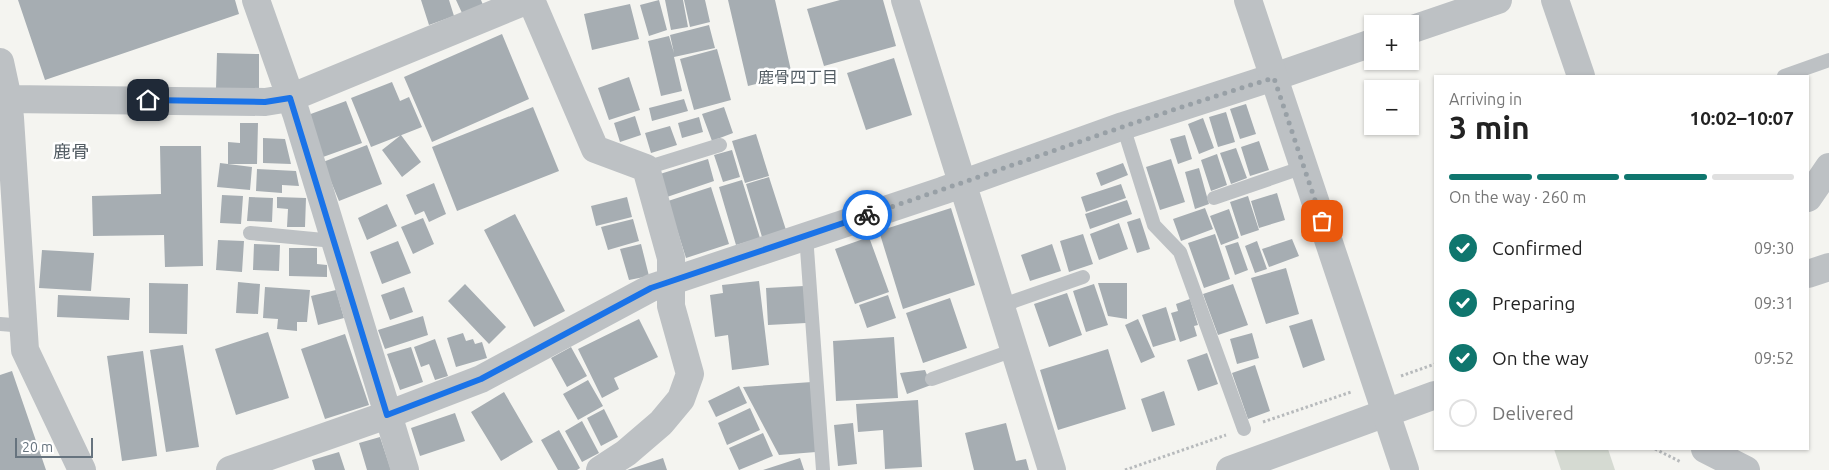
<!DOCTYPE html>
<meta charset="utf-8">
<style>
:root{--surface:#fff;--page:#f6f6f6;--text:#222;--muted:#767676;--line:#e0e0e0;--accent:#0f766e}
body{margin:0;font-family:Ubuntu,"Noto Sans JP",sans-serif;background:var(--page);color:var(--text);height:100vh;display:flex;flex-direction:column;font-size:19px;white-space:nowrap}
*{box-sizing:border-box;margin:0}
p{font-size:16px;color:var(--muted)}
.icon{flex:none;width:28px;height:28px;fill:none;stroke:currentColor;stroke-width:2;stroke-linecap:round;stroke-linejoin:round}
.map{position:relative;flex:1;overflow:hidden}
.side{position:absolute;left:1434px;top:75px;width:375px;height:375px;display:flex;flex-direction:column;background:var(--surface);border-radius:0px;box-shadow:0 1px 4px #0004}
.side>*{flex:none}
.buttons{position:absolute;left:1364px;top:15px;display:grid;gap:10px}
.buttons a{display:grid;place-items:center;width:55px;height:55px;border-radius:0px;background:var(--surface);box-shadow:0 1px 4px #0004;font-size:25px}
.scale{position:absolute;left:15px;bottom:12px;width:78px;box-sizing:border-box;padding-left:5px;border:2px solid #66737e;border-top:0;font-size:14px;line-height:18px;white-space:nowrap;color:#66737e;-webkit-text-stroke:4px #fff;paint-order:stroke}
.pin{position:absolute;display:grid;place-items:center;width:42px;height:42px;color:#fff;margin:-21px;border-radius:10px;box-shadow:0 2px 8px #0006}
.courier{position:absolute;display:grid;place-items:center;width:50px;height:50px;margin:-25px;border:4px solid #1a73e8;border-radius:50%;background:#fff;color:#222;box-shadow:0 1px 6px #0007}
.overview em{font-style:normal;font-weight:600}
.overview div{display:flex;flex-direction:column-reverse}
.overview{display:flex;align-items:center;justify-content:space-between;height:85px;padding:0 15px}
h1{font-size:32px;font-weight:600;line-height:38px}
.bar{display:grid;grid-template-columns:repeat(4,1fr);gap:8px 5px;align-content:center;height:60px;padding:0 15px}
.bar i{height:6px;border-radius:4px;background:var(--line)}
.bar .on{background:var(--accent)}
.bar p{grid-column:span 4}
ol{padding:0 15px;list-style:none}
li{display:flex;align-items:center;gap:15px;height:55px}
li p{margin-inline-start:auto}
li .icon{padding:5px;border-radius:50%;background:var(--accent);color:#fff;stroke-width:4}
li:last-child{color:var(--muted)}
li i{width:28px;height:28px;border:2px solid var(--line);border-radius:50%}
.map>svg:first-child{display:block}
.green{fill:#d5dad2}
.building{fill:#a6adb2}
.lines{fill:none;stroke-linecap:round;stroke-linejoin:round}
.path{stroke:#b7babc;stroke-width:3;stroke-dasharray:2.5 2.5;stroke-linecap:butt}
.service{stroke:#bdc1c4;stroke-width:14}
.minor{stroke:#bdc1c4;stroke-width:28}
.tertiary{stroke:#bdc1c4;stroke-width:28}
.done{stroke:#98a0a6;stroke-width:5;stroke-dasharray:0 9}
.route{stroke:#1a73e8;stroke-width:6}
.labels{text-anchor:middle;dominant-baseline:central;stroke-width:5;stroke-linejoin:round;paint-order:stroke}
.neighbourhood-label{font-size:16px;fill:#535d64;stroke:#fff}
.quarter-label{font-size:18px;fill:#535d64;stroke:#fff}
</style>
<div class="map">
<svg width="1829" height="470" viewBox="0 0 1829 470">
<rect width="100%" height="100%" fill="#f4f4f0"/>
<!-- green -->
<path class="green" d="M1554,449H1608L1615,470H1561Z"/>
<!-- building -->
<path class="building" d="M18,0H235L239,14L45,80Z
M421,0H449L454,16L429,25Z
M456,0H481L483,5L462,13Z
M659,0L667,30L649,36L640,5Z
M665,0H683L688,27L671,30Z
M684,0H705L710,22L690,27Z
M728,0H775L792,75L748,86Z
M840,0H883L896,46L824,66L807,9Z
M630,4L639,39L592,50L584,14Z
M709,25L715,48L674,57L682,91L661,96L648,41L669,36L674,53L670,35Z
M502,34L529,99L432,142L404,77Z
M717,49L731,100L694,110L680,59Z
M217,53L259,54V89H216Z
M894,58L912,115L866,130L847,73Z
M629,77L640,110L609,120L598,88Z
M392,82L400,101L409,97L422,127L371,147L351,98Z
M684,99L688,111L652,121L649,108Z
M346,101L362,143L323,157L308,115Z
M1246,104L1256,134L1240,139L1230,109Z
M533,107L559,171L457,211L432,147Z
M724,107L733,133L712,141L702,114Z
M1226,112L1235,142L1218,147L1209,117Z
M635,116L641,135L620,142L614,123Z
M699,117L703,132L682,138L678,123Z
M1203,118L1214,148L1199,154L1188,124Z
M240,123H258L257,164H228V142L240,143Z
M670,126L677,145L651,153L645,133Z
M756,134L769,176L745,183L732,141Z
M401,135L421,162L402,177L382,150Z
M1185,135L1192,159L1178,164L1170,139Z
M263,138L285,139L291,164L263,163Z
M1259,141L1269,170L1250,176L1241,147Z
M367,145L382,184L339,201L323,162Z
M160,146H201L203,266L165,267L164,235L93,236L92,196L161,194Z
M1236,148L1247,178L1231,184L1220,153Z
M732,150L740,177L723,182L714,155Z
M1217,154L1227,185L1211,191L1201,160Z
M708,159L714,181L667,197L660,174Z
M1171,159L1185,202L1160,210L1146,167Z
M220,163L252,167L250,190L217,187Z
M1123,163L1128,175L1101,186L1096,173Z
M1199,168L1209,204L1195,209L1185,172Z
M257,169L296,171L299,186L282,185V193L256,191Z
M769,177L786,230L762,237L746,184Z
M742,180L760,238L736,245L719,187Z
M434,183L446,214L429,222L424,211L415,215L406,195Z
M1121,184L1126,198L1086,212L1081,197Z
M711,187L729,244L686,258L668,201Z
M1277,193L1285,220L1259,228L1251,201Z
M222,195L243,196L241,224L220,223Z
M1248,196L1259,230L1241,236L1230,202Z
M249,197L273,198L272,222L247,221Z
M277,197L306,198L305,227H287L288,209L277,208Z
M627,197L632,217L596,226L591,206Z
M1127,200L1132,214L1090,229L1085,214Z
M387,204L397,226L367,240L358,218Z
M951,208L975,285L903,309L879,231Z
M1205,208L1213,229L1181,241L1173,219Z
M1229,209L1239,238L1221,245L1210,216Z
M515,214L565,311L534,327L484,230Z
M423,218L434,244L413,254L401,227Z
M1140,218L1150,249L1137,253L1127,222Z
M633,219L639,241L608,250L601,227Z
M1119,223L1128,249L1099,260L1090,234Z
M1083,234L1093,264L1069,272L1060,241Z
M1215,234L1230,279L1204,288L1188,243Z
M869,237L889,292L855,304L835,249Z
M1292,239L1299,256L1269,267L1262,249Z
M218,240L244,241L242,272L216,270Z
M398,241L411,273L382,284L370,252Z
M1257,241L1267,269L1255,273L1245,246Z
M1238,242L1248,270L1235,275L1225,246Z
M254,244L280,245L279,271L253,270Z
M641,244L649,276L629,280L620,249Z
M1052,244L1061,271L1030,281L1021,255Z
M289,248H317V264L327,265V277L289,276Z
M42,250L94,253L91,291L39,288Z
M1286,268L1299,314L1266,324L1251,278Z
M759,281L769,365L732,370L728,335L715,337L710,295L723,293L722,285Z
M238,282L260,284L258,314L236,313Z
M149,283L188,284L187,334L149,333Z
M1098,283H1127V319L1108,316Z
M465,284L506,327L489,344L448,301Z
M1094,284L1108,325L1086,332L1073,291Z
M1233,284L1248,325L1218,335L1203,294Z
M804,286L806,323L768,325L766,288Z
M265,287L310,290L307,322H297V331L277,329L278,319L263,318Z
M404,287L413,312L390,320L381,295Z
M336,290L344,318L318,325L311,296Z
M1067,293L1082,335L1049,347L1034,304Z
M58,295L130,298L129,320L57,317Z
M888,295L896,318L867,328L859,305Z
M950,298L967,348L923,363L906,313Z
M1190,299L1198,325L1194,326L1197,336L1180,342L1171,313L1178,311L1176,304Z
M1166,307L1176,340L1153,347L1142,315Z
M423,316L428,335L385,349L378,330Z
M639,319L658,357L614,378L619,389L602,398L578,349Z
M1138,319L1155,357L1141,363L1125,325Z
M1312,319L1325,360L1303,368L1289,326Z
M268,332L289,398L236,415L215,349Z
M463,333L466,341L473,339L475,344L482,342L487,358L456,367L447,338Z
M1252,333L1259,358L1237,364L1230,339Z
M345,334L369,405L325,419L301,349Z
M894,337L898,398L836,401L833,341Z
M435,339L448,376L435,380L429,364L421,367L414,347Z
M183,345L199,447L166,452L150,350Z
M411,347L423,382L400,390L387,354Z
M571,347L587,376L567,387L551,358Z
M1108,349L1126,409L1058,430L1040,370Z
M143,351L157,456L122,461L107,356Z
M1207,353L1218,384L1198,391L1187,360Z
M1255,365L1270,411L1248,419L1232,373Z
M925,370L931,385L907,394L900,373Z
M12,371L46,470H0V375Z
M588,380L603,406L578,420L563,394Z
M812,382L816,452L779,455L743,387Z
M739,386L747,403L716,417L708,401Z
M1164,391L1175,425L1152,432L1141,399Z
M504,392L533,442L501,461L471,412Z
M918,400L922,467L885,469L883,430L858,432L856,404Z
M750,408L760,430L727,445L718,423Z
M604,409L618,437L601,446L587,418Z
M455,413L465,441L420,456L411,428Z
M582,421L599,453L582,462L565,431Z
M853,423L857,464L838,466L834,425Z
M1006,423L1016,461L1026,459L1029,470H974L965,433Z
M559,430L580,468L577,470H558L541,440Z
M763,433L773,456L739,470L729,448Z
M380,437L391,470H367L359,443Z
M339,452L345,470H315L312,460Z
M663,458L667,470H627Z
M800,458L804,470H763Z"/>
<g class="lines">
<!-- path -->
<path class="path" d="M1401,376L1435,364
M1263,422L1351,392
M1655,449L1681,462
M1125,470L1226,435"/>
<!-- service -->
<path class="service" d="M1784,76L1829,60
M1123,126L1154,225L1180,252L1244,429
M646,168L720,145
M1214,198L1304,167
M250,233L334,241
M806,235L823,470
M1000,306L1083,277
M0,324L25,326
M932,379L1014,350"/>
<!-- minor -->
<path class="minor" d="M256,0L296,113L405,470
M531,0L595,149L646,168L671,258V306L690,374L681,399L661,423L626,453L600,470
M905,0L1052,470
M1555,0L1581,76
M1410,30L1498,0
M0,62L8,99L10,118L25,350L82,470
M0,101L8,99L265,102L290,98L518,4L532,0
M1808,198L1829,167
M1808,274L1829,267
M1705,449L1746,470
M230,470L387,415L481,379L651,288L942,191L1123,126L1274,77L1372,43
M1230,470L1435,395"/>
<!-- tertiary -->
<path class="tertiary" d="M1248,0L1405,470"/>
</g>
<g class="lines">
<!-- done -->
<path class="done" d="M867,215C1003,170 1137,119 1274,78L1322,221"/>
<!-- route -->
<path class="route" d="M148,100L265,102L290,98L387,415L481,379L651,288L867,215"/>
</g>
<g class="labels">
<!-- neighbourhood labels -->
<g class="neighbourhood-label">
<text x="798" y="77">鹿骨四丁目</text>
</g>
<!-- quarter labels -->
<g class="quarter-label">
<text x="71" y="151">鹿骨</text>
</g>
</g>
</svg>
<div class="buttons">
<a>+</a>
<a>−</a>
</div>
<div class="scale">20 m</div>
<div class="pin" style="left:1322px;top:221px;background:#ea580c"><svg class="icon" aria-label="bag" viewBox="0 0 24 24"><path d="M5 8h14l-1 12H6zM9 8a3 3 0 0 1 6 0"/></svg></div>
<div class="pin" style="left:148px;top:100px;background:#1f2937"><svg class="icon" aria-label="home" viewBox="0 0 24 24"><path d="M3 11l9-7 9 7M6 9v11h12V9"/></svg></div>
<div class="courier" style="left:867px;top:215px"><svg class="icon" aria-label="bike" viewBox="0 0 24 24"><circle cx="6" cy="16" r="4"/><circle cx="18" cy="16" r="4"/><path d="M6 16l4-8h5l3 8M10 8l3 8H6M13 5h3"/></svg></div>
<section class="side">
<div class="overview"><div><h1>3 min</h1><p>Arriving in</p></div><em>10:02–10:07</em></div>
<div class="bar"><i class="on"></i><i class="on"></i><i class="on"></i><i></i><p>On the way · 260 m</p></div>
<ol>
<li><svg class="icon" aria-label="check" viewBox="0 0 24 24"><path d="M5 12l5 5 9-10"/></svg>Confirmed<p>09:30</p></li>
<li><svg class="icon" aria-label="check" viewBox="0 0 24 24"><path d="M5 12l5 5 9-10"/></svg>Preparing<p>09:31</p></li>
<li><svg class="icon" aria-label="check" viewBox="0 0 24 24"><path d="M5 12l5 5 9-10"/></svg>On the way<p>09:52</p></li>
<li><i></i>Delivered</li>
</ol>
</section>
</div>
